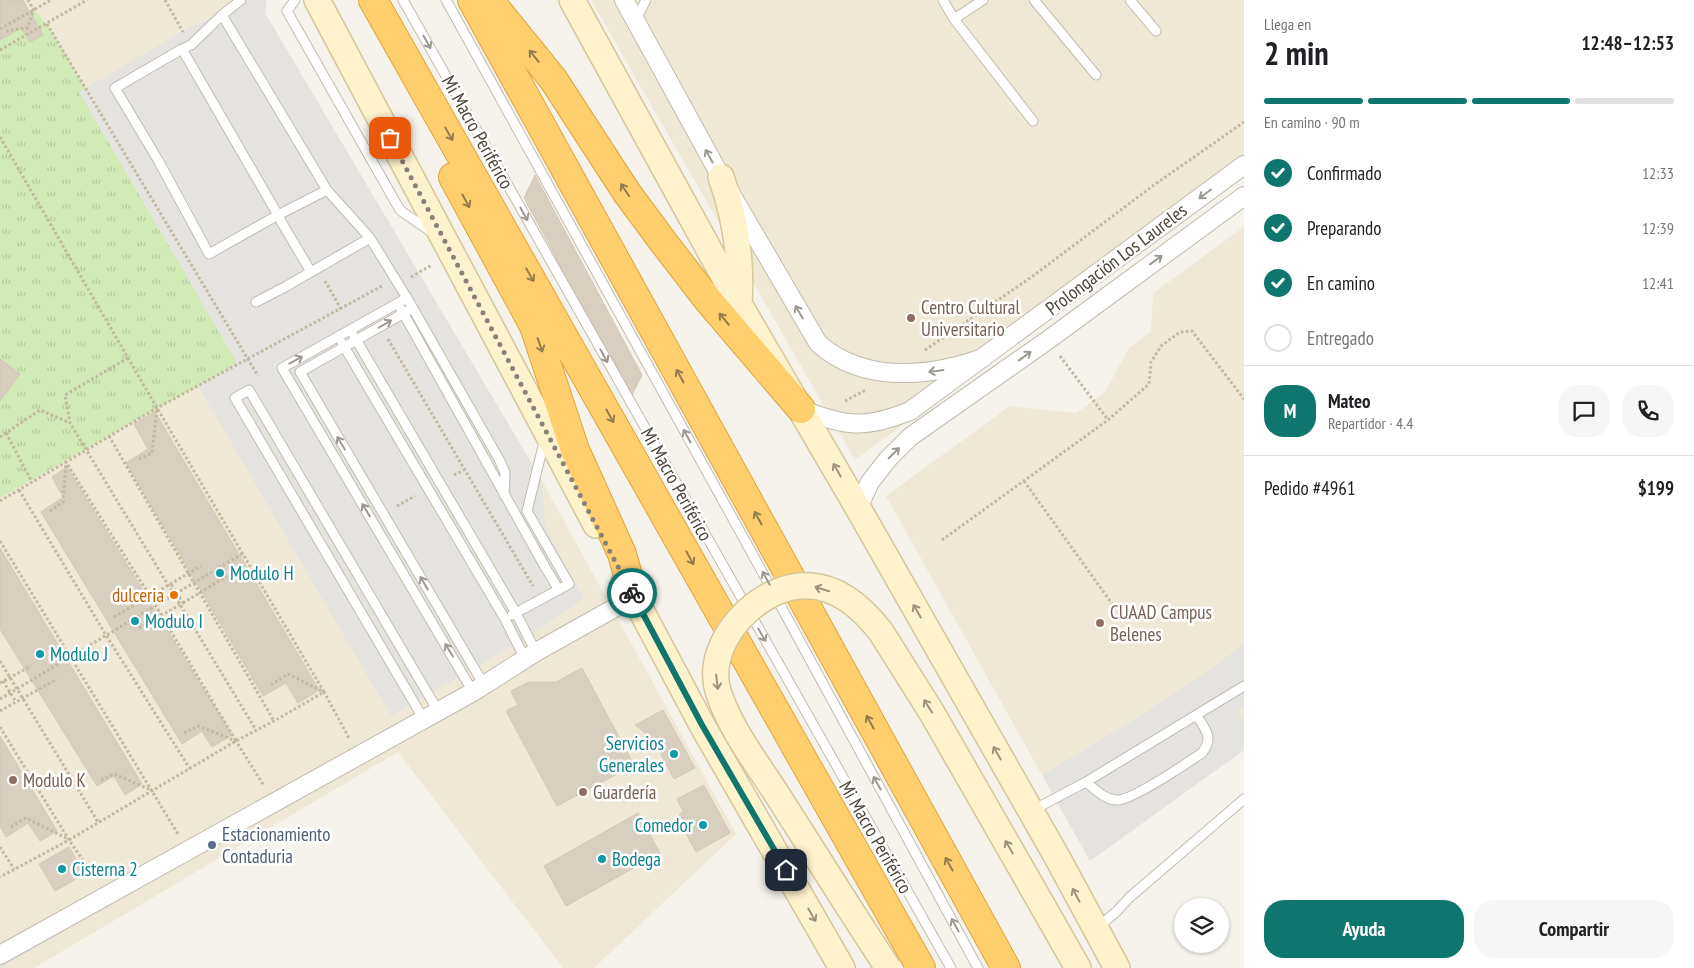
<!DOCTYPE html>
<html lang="es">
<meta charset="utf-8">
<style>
:root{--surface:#fff;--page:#f6f6f6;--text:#202124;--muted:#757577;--line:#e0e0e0;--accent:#0f766e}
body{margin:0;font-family:"PT Sans Narrow",sans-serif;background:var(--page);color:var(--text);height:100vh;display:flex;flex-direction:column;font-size:19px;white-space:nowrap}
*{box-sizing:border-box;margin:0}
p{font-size:16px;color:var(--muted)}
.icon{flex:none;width:28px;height:28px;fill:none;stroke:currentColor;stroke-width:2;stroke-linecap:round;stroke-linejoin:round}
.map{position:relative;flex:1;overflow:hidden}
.drawer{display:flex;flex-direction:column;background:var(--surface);width:450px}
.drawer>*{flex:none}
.buttons{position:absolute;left:1174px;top:898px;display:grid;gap:10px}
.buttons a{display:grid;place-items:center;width:55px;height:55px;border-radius:50%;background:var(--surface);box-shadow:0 1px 4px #0004;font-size:25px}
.pin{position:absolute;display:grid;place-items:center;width:42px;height:42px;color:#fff;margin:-21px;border-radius:10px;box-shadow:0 2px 8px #0006}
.courier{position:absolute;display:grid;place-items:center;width:50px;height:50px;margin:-25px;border:4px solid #0f766e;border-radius:50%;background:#fff;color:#222;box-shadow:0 1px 6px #0007}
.headline em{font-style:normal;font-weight:700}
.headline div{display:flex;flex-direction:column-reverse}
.headline{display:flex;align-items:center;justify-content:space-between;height:85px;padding:0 20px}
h1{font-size:32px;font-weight:700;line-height:38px}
.bar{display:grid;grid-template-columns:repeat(4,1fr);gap:8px 5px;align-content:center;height:60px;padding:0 20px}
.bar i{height:6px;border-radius:4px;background:var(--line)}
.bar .active{background:var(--accent)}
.bar p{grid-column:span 4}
.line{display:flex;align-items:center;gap:12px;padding:0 20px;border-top:1px solid var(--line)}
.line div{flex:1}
.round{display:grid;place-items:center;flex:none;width:52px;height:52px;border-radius:20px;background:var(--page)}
ol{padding:0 20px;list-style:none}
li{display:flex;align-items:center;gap:15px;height:55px}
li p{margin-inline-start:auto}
li .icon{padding:5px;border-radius:50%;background:var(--accent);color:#fff;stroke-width:4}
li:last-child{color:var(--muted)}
li i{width:28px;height:28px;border:2px solid var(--line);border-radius:50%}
.cta{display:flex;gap:10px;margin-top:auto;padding:10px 20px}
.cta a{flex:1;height:58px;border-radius:20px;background:var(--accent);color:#fff;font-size:20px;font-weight:700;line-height:58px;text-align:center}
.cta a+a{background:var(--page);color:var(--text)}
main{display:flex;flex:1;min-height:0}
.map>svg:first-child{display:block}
.education{fill:#efe8d6}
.park{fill:url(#park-tufts)}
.parking{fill:#e5e3e0}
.building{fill:#d8cfc1;stroke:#d3c7b4}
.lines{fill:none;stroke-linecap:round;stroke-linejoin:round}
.lane-casing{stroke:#c2bbae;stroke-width:11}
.street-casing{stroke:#c2bbae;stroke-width:20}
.secondary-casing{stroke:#d6c79b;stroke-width:28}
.highway-casing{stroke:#e0a43c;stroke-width:30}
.path{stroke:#c4b79f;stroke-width:3;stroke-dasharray:2.5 2.5;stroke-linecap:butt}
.lane{stroke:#fff;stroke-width:9}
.street{stroke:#fff;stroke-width:18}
.secondary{stroke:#fff3cd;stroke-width:25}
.highway{stroke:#ffcf6e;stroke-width:28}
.secondary-bridge-casing{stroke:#d6c79b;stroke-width:28;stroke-linecap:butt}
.secondary-bridge{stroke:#fff3cd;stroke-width:25}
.oneway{stroke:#9c9892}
.oneway2{stroke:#937c4e}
.oneway3{stroke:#9c937c}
.done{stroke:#878178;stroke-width:5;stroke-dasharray:0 9}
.route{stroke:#0f766e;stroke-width:6}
.education-dot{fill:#8d6e63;stroke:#fff;stroke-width:2}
.culture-dot{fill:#0f9aa8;stroke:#fff;stroke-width:2}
.food-dot{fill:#e8710a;stroke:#fff;stroke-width:2}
.service-dot{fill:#5c6f8a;stroke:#fff;stroke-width:2}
.labels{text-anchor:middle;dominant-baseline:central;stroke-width:5;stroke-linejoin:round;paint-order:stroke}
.street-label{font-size:19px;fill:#4b4439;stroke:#fff}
.education-label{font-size:19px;fill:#785e54;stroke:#fff;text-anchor:start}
.culture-label{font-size:19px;fill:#0d838f;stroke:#fff;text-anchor:start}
.food-label{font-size:19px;fill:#c56008;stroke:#fff;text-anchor:end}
.service-label{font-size:19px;fill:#4e5e75;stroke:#fff;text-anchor:start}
</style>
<main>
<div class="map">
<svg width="1244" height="968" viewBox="0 0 1244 968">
<defs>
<pattern id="park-tufts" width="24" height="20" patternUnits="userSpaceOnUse" patternTransform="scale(1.25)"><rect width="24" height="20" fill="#d2eab5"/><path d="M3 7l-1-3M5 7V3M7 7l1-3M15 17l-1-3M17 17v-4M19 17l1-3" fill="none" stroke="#b6ca9c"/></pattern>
</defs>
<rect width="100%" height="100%" fill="#f6f3ec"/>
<!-- education -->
<path class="education" d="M0,0H266L265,13L542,481L736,834L594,968H563L398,752L34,968H0Z
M591,0H1244V175L855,460Z
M1244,227V750L1090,861L886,496L1010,406L1076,413L1093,401L1105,392L1129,348L1151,331L1153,293Z"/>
<!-- park -->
<path class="park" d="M34,10L47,24L248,359L157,408L0,498V29Z"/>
<!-- parking -->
<path class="parking" d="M247,0H266L265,13L542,481L545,527L584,598L528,637L391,716L198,386L237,363L79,92L183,31Z
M1244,644V706L1237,712L1244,721V750L1090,861L1042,775L1130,722L1205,673Z
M422,724L423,726L0,968V965Z"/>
<!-- building -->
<path class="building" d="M0,0H23L43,35L30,42L21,28L0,40Z
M535,175L642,375L631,397L524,198Z
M0,359L20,374L0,401Z
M155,412L319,690L298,703L286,683L263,696L126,463L148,449L134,424Z
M67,467L232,735L212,747L202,731L182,744L41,512L63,497L52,477Z
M0,548L142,784L125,795L114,776L97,786L0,629Z
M582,668L634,765L557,806L506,711L518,705L511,691L529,682H556Z
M663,710L695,768L674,779L653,739L635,725Z
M0,736L57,831L40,841L28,823L6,837L0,826Z
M704,785L730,833L696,852L677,817L683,811L677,799Z
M638,813L660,853L566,906L544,866Z
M69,847L85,874L55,891L39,864Z"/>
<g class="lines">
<defs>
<path id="lane" d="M295,0L287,11L397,205L401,211L433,233
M403,0L951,968
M446,0L754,557L978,968
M943,0L954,19L1033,121
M1034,0L1096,75
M1130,0L1156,31
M222,15L327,190L370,238L407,298L500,461L505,473L504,495
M954,19L983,0
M635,21L646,0
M182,49L191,45L222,15L241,0
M311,272L282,223L278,215L182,49L115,88L158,160L209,254L278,215L327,190
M407,298L282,368L473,692
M256,302L285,287L370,238
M413,308L300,372L484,685
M401,309L545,567L559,590
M354,336L516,613L536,652
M342,343L505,619L525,659
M512,615L569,584L527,511L545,438
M423,718L235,398L249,390L438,711
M1086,782C1095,789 1104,799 1116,800C1130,802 1187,763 1202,753C1214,737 1206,731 1197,716
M1033,810L1086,782L1244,686
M1098,927L1116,912L1130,897L1244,799"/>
<path id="street" d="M624,0L721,177L818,343C863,384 930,377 983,358
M801,409C845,427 865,429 910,411L1244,165
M858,508L870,482L888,459L910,437L1048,340L1244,196
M0,955L473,692L536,652L634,597"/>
<path id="secondary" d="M317,0L596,525
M572,0L739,304L858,508L1057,857L1117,968
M721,177C736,219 742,259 739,304
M625,580L702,725L842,968
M1033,889L1078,968"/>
<path id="highway" d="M373,0L921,968
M472,0L1006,968
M489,0L553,79L627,193L664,243L708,300L801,409
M453,177L534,326L575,450L622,554L634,597"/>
</defs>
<!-- lane casing -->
<use href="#lane" class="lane-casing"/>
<!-- street casing -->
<use href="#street" class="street-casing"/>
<!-- secondary casing -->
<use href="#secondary" class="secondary-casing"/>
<!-- highway casing -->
<use href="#highway" class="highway-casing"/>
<!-- path -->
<path class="path" d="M165,0L183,32
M47,24L258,376
M0,29L51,0
M6,31L27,28L34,10L28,0
M0,50L87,0
M0,137L157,408L324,692L274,721L236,741
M411,277L432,265
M325,281L341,309
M388,339L533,586
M925,350L1033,276L1154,185L1244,122
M1060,356L1108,420L1149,384L1151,362L1161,346L1180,332L1192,331L1244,399
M128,358L65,395L70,423L256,730
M845,401L866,390
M6,433L32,482
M109,436L274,721
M0,437L40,410L70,423
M139,459L152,453L157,409
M454,475L464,470
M1024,481L1123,619
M19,490L106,635L190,769
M0,501L66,462L156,606L236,741L69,840L0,877
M397,506L415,496
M50,511L63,502L66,462L157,408L382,286
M942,540L1108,420
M0,541L178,834
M183,603L227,576
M114,617L201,566
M139,628L183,603L171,584
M0,661L98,822
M3,681L16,702
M0,683L31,666
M271,685L288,674L324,692L349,738
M0,699L242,554
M0,711L57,679
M0,727L69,840L96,879
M184,733L198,726L236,741L264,786
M101,780L114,774L151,790
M11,827L26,818L68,839
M0,847L14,869"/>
<!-- lane -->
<use href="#lane" class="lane"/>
<!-- street -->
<use href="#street" class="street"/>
<!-- secondary -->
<use href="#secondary" class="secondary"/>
<!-- highway -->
<use href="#highway" class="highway"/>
<defs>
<path id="secondary-bridge" d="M888,968C851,911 814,853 778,796C757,763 730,729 718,691C703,641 762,581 811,586C840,588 864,610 881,632L932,713L1033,889"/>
</defs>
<!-- secondary-bridge casing -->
<use href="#secondary-bridge" class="secondary-bridge-casing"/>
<!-- secondary-bridge -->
<use href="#secondary-bridge" class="secondary-bridge"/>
</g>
<!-- one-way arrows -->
<defs><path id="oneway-shaft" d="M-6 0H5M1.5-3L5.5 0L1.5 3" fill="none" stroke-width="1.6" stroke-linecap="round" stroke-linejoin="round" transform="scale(1.25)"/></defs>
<g class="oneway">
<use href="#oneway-shaft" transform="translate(427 42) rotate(61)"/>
<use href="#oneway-shaft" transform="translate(709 156) rotate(-119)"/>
<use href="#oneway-shaft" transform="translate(1205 194) rotate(143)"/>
<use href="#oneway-shaft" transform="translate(524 214) rotate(61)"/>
<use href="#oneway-shaft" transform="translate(1156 260) rotate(-36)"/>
<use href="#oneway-shaft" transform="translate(799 312) rotate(-120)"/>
<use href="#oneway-shaft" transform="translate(385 324) rotate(-30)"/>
<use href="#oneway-shaft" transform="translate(604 356) rotate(61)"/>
<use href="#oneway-shaft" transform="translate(1025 356) rotate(-36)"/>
<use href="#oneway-shaft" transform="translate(296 360) rotate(-29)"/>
<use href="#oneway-shaft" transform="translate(936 371) rotate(172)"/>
<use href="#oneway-shaft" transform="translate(687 436) rotate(-119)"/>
<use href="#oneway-shaft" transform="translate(341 443) rotate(-121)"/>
<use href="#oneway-shaft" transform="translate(894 453) rotate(-44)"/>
<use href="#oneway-shaft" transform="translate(366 510) rotate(-121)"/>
<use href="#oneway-shaft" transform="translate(766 578) rotate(-119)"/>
<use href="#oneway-shaft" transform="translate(424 583) rotate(-120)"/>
<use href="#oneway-shaft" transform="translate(762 635) rotate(60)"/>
<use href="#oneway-shaft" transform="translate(449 650) rotate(-121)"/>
<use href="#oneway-shaft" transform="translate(877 783) rotate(-119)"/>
<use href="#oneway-shaft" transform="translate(955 925) rotate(-119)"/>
</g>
<g class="oneway2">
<use href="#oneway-shaft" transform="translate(534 56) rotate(-129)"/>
<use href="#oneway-shaft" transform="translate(449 134) rotate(60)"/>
<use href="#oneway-shaft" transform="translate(625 190) rotate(-124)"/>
<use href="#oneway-shaft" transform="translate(466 201) rotate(61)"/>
<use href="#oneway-shaft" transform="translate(530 275) rotate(60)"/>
<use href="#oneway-shaft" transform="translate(724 319) rotate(-130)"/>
<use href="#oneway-shaft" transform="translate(540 345) rotate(71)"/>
<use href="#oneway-shaft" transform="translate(680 376) rotate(-119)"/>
<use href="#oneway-shaft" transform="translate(610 416) rotate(61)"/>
<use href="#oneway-shaft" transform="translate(758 518) rotate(-119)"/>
<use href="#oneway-shaft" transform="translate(690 558) rotate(61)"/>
<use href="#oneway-shaft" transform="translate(870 722) rotate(-119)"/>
<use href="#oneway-shaft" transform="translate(949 864) rotate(-119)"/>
</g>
<g class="oneway3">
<use href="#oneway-shaft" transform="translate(837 470) rotate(-120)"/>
<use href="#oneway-shaft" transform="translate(822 589) rotate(-163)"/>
<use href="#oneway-shaft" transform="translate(917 611) rotate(-120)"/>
<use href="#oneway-shaft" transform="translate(717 682) rotate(83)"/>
<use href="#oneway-shaft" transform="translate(928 706) rotate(-122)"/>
<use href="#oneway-shaft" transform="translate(997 753) rotate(-120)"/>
<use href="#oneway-shaft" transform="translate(1009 847) rotate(-120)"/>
<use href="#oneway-shaft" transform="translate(1076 895) rotate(-118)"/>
<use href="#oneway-shaft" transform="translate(812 915) rotate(60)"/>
</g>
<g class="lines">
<!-- done -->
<path class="done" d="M390,138L632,593"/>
<!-- route -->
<path class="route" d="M632,593L702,725L786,870"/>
</g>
<!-- markers -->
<g class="education-dot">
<circle cx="911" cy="318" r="5"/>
<circle cx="1100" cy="623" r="5"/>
<circle cx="13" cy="780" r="5"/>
<circle cx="583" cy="792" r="5"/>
</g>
<g class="culture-dot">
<circle cx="220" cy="573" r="5"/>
<circle cx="135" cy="621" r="5"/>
<circle cx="40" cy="654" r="5"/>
<circle cx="674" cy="754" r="5"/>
<circle cx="703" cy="825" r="5"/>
<circle cx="602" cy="859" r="5"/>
<circle cx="62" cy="869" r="5"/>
</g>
<circle class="food-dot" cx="174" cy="595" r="5"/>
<circle class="service-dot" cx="212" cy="845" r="5"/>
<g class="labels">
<!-- street labels -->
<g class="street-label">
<text transform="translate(478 132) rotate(61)">Mi Macro Periférico</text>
<text transform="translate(1116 259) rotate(-37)">Prolongación Los Laureles</text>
<text transform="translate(677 484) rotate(61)">Mi Macro Periférico</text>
<text transform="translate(876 837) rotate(60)">Mi Macro Periférico</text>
</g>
<!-- education labels -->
<g class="education-label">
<text x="921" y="307">Centro Cultural<tspan x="921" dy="22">Universitario</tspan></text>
<text x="1110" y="612">CUAAD Campus<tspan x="1110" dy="22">Belenes</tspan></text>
<text x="23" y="780">Modulo K</text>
<text x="593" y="792">Guardería</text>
</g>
<!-- culture labels -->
<g class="culture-label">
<text x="230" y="573">Modulo H</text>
<text x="145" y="621">Modulo I</text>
<text x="50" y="654">Modulo J</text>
<text x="664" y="743" text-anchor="end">Servicios<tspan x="664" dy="22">Generales</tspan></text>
<text x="693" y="825" text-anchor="end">Comedor</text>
<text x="612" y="859">Bodega</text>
<text x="72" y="869">Cisterna 2</text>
</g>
<!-- food labels -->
<g class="food-label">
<text x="164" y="595">dulceria</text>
</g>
<!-- service labels -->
<g class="service-label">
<text x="222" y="834">Estacionamiento<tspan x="222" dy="22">Contaduria</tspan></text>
</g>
</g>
</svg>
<div class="buttons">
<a><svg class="icon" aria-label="layers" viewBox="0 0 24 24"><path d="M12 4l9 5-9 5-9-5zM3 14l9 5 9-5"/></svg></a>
</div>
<div class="pin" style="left:390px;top:138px;background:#ea580c"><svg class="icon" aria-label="bag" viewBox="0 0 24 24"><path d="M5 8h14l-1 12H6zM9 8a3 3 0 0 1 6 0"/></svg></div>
<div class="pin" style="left:786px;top:870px;background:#1f2937"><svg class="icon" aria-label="home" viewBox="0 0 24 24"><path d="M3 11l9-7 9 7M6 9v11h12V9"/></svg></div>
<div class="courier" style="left:632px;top:593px"><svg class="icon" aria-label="bike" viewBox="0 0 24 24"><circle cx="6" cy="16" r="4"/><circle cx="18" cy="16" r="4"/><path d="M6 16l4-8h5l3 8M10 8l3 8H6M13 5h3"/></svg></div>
</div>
<section class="drawer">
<div class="headline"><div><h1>2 min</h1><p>Llega en</p></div><em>12:48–12:53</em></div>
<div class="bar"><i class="active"></i><i class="active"></i><i class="active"></i><i></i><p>En camino · 90 m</p></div>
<ol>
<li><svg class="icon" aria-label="check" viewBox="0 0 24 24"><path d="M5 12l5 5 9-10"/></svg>Confirmado<p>12:33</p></li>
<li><svg class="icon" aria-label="check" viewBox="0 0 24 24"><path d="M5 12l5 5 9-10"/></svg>Preparando<p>12:39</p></li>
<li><svg class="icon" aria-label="check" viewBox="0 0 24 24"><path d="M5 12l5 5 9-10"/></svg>En camino<p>12:41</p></li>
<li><i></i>Entregado</li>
</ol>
<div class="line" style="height:90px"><b class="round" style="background:var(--accent);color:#fff">M</b><div><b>Mateo</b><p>Repartidor · 4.4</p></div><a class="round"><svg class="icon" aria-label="chat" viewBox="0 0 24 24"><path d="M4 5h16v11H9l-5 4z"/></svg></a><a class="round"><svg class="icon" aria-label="phone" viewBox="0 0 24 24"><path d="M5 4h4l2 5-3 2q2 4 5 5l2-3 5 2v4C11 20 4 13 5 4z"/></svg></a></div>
<div class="line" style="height:65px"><div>Pedido #4961</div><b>$199</b></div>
<div class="cta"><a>Ayuda</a><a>Compartir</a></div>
</section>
</main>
